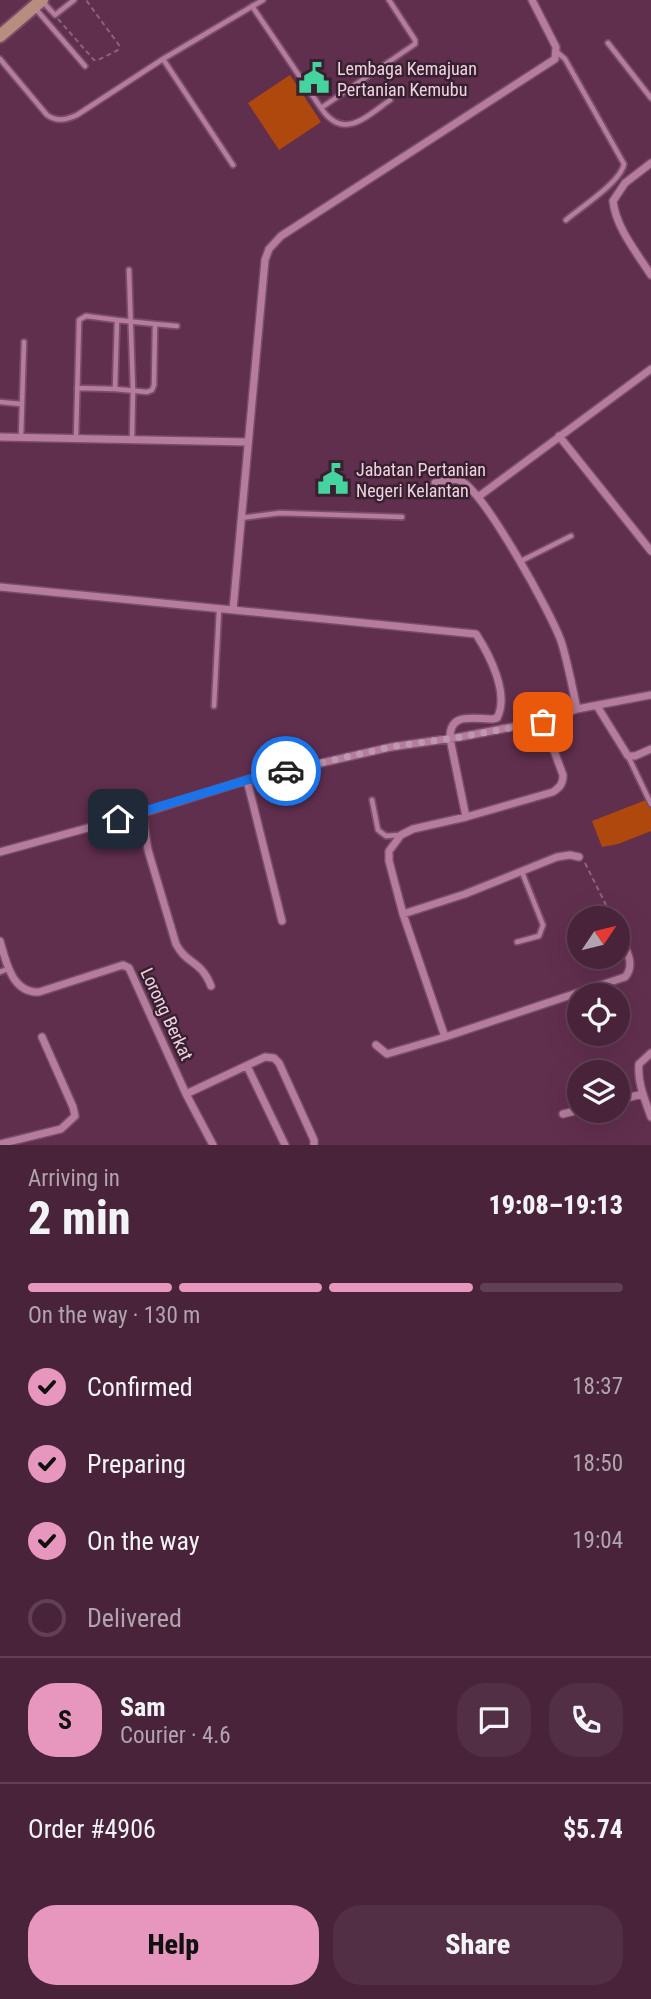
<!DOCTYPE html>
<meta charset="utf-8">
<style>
:root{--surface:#49233a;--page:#532f45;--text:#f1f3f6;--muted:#b1a4af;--line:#614054;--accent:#e797bd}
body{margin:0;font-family:"Roboto Condensed",sans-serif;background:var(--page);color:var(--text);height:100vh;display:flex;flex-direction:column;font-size:26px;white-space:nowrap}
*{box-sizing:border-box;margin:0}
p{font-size:23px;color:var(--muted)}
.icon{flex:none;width:38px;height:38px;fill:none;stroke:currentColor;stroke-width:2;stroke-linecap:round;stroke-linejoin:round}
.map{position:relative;height:1145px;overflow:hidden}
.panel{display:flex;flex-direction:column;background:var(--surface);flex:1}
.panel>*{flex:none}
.needle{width:46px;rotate:55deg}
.fabs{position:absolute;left:567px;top:906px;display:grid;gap:14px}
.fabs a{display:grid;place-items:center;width:63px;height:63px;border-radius:50%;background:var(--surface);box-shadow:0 7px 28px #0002,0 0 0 2px var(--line);font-size:35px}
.pin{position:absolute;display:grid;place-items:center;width:60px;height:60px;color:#fff;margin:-30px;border-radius:14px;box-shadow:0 4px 10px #0006}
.courier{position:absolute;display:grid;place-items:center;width:70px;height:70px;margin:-35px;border:5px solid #1a73e8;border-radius:50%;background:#fff;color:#222;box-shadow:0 2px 9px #0007}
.overview em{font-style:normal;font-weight:800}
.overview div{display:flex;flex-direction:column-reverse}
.overview{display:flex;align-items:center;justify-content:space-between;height:119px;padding:0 28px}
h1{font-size:46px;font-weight:800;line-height:52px}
.bar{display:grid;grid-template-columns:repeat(4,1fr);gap:10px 7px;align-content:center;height:84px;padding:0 28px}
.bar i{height:9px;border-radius:5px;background:var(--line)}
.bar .on{background:var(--accent)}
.bar p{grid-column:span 4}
.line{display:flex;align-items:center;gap:18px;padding:0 28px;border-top:2px solid var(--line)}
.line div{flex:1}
.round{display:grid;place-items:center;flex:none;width:74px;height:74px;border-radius:28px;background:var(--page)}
ol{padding:0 28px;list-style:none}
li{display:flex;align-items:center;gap:21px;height:77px}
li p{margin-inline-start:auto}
li .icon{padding:7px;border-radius:50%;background:var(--accent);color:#111;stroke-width:4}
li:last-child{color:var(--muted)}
li i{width:38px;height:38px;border:4px solid var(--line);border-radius:50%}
.button{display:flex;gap:14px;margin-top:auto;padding:14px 28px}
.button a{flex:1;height:80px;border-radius:28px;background:var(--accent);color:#111;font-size:28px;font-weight:800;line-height:80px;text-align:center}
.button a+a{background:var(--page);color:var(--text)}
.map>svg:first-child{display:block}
.green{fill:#af480c}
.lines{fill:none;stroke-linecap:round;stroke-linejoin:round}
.service-casing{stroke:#784d68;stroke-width:8}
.minor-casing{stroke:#784d68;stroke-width:10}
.secondary-casing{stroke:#784d68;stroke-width:16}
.path{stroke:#8e627d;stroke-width:2;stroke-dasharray:5 3.5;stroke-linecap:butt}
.service{stroke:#b57c9d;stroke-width:4.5}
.minor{stroke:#b57c9d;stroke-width:7}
.secondary{stroke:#b88d80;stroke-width:12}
.done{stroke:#be98ae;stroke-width:7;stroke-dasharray:0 12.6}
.route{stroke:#1a73e8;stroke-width:9}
.labels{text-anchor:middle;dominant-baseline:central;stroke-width:5;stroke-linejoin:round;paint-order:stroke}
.poi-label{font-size:18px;fill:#f0d1e2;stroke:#38212f;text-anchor:start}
.street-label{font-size:18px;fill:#f0d1e2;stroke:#38212f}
</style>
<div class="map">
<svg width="651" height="1145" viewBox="0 0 651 1145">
<rect width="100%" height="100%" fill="#612f4e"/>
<!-- green -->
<path class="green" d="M290,75L321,122L279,150L248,103Z
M651,798V831L618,844L602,847L592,821Z"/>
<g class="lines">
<defs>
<path id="service" d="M43,2L55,15L74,0
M252,6L321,108L415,44V40L389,0
M35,8L85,66
M608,43L651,98
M557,52L565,59L624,164C621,182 580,208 566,220
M0,59L47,115C57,122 66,120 77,115L163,59L263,0
M163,59L233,165
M321,108C343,141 366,117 390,100
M129,270L133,391L132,440
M155,324L177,326
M115,389L147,392L152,390L154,385L155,324L117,320
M0,402L21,404
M21,437L24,342
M76,438L79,323V320L86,316L117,320L115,389L77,388
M241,518L280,513L402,517
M521,561L571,536
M214,706L219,610
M628,756L651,804
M372,800L378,830L386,836L400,835
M517,942L539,936L543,925L522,872
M0,972L8,969"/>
<path id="minor" d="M651,163L625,183L613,201C616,228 637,253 651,275
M559,436L651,551
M0,437L248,442
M435,483C442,482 454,477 461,481C485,493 551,613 561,641C568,663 572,686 577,709
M478,497L651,369
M0,587L476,634C489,654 510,694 497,718L493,719C472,719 449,712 450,739L466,817
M233,610L265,260L269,249L281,236L555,59L556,47L532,0
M597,706L628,756H635L651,749
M247,780L282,921
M142,813L148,850L176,944C187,965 201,960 211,986
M0,852L142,813L247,780L391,747L460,737L543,721L577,709L651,695
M609,912L612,919
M403,914L465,894L557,857L570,855L579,857
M0,941C6,962 12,993 39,992L123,965L129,968L186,1094L213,1145
M445,1037L625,977C637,964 624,946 618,932
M376,1045L387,1054L445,1037L403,914L389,861V851L401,835L413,829L466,817L553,792C560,787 563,784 563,775L543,721
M651,1053L639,1064C637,1082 645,1100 651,1117
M247,1066L285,1145
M186,1094L265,1057L274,1058L279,1063L314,1140V1145
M618,1100L643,1094
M563,1114L579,1110
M0,1144L61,1129L75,1116L73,1107L42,1037"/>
<path id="secondary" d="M0,36L42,0"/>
</defs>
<!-- service casing -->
<use href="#service" class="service-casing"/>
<!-- minor casing -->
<use href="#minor" class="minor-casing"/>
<!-- secondary casing -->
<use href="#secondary" class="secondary-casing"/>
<!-- path -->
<path class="path" d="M58,19L94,60H98L118,50L119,45L86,0
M585,863L606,905"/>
<!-- service -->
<use href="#service" class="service"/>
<!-- minor -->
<use href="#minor" class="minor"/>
<!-- secondary -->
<use href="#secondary" class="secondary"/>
</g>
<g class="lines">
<!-- done -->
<path class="done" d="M286,771L390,747L460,737L543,722"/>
<!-- route -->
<path class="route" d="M118,819L247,780L286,771"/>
</g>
<!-- icons -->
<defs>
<symbol id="civic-bare" viewBox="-9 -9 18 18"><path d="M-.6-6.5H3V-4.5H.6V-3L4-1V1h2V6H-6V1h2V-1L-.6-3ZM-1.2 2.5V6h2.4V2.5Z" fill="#45d49f" stroke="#38212f" stroke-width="2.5" paint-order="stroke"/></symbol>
</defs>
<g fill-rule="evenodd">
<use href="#civic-bare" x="292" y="56" width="44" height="44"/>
<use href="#civic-bare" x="311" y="457" width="44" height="44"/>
</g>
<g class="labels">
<!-- poi labels -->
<g class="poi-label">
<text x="337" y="68">Lembaga Kemajuan<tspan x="337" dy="21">Pertanian Kemubu</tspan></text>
<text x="356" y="469">Jabatan Pertanian<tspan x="356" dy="21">Negeri Kelantan</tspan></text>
</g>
<!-- street labels -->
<g class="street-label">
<text transform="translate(167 1014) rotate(65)">Lorong Berkat</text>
</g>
</g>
</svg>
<div class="fabs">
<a><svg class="needle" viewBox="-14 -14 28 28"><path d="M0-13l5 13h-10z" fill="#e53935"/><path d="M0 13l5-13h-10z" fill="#b1a4af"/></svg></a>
<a><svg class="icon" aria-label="locate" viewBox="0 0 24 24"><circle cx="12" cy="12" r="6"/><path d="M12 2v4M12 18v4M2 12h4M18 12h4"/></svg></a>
<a><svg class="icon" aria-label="layers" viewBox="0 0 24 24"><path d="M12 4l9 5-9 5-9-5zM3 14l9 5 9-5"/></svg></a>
</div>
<div class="pin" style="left:543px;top:722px;background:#ea580c"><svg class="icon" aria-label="bag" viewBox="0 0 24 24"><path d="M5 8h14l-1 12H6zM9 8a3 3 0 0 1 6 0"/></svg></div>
<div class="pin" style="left:118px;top:819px;background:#1f2937"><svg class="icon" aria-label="home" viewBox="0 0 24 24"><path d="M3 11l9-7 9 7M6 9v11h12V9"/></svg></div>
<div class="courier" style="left:286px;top:771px"><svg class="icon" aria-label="car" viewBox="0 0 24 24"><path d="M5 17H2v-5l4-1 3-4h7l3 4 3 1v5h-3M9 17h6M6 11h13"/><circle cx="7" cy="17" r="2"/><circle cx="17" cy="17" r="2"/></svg></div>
</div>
<section class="panel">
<div class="overview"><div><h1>2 min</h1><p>Arriving in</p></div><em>19:08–19:13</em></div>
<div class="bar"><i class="on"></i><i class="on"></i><i class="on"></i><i></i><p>On the way · 130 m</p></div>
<ol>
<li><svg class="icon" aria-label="check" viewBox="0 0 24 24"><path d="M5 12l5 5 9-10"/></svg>Confirmed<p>18:37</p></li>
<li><svg class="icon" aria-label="check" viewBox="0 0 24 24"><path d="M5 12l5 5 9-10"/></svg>Preparing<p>18:50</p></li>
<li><svg class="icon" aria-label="check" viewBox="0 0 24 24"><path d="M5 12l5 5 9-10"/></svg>On the way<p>19:04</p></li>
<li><i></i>Delivered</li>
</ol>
<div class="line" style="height:126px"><b class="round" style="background:var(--accent);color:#111">S</b><div><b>Sam</b><p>Courier · 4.6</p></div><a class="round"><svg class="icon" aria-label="chat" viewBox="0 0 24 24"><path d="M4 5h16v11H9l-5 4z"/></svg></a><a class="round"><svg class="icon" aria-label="phone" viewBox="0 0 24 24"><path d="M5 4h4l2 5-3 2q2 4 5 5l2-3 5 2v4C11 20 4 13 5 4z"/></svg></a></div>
<div class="line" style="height:91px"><div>Order #4906</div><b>$5.74</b></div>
<div class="button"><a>Help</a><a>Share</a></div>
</section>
